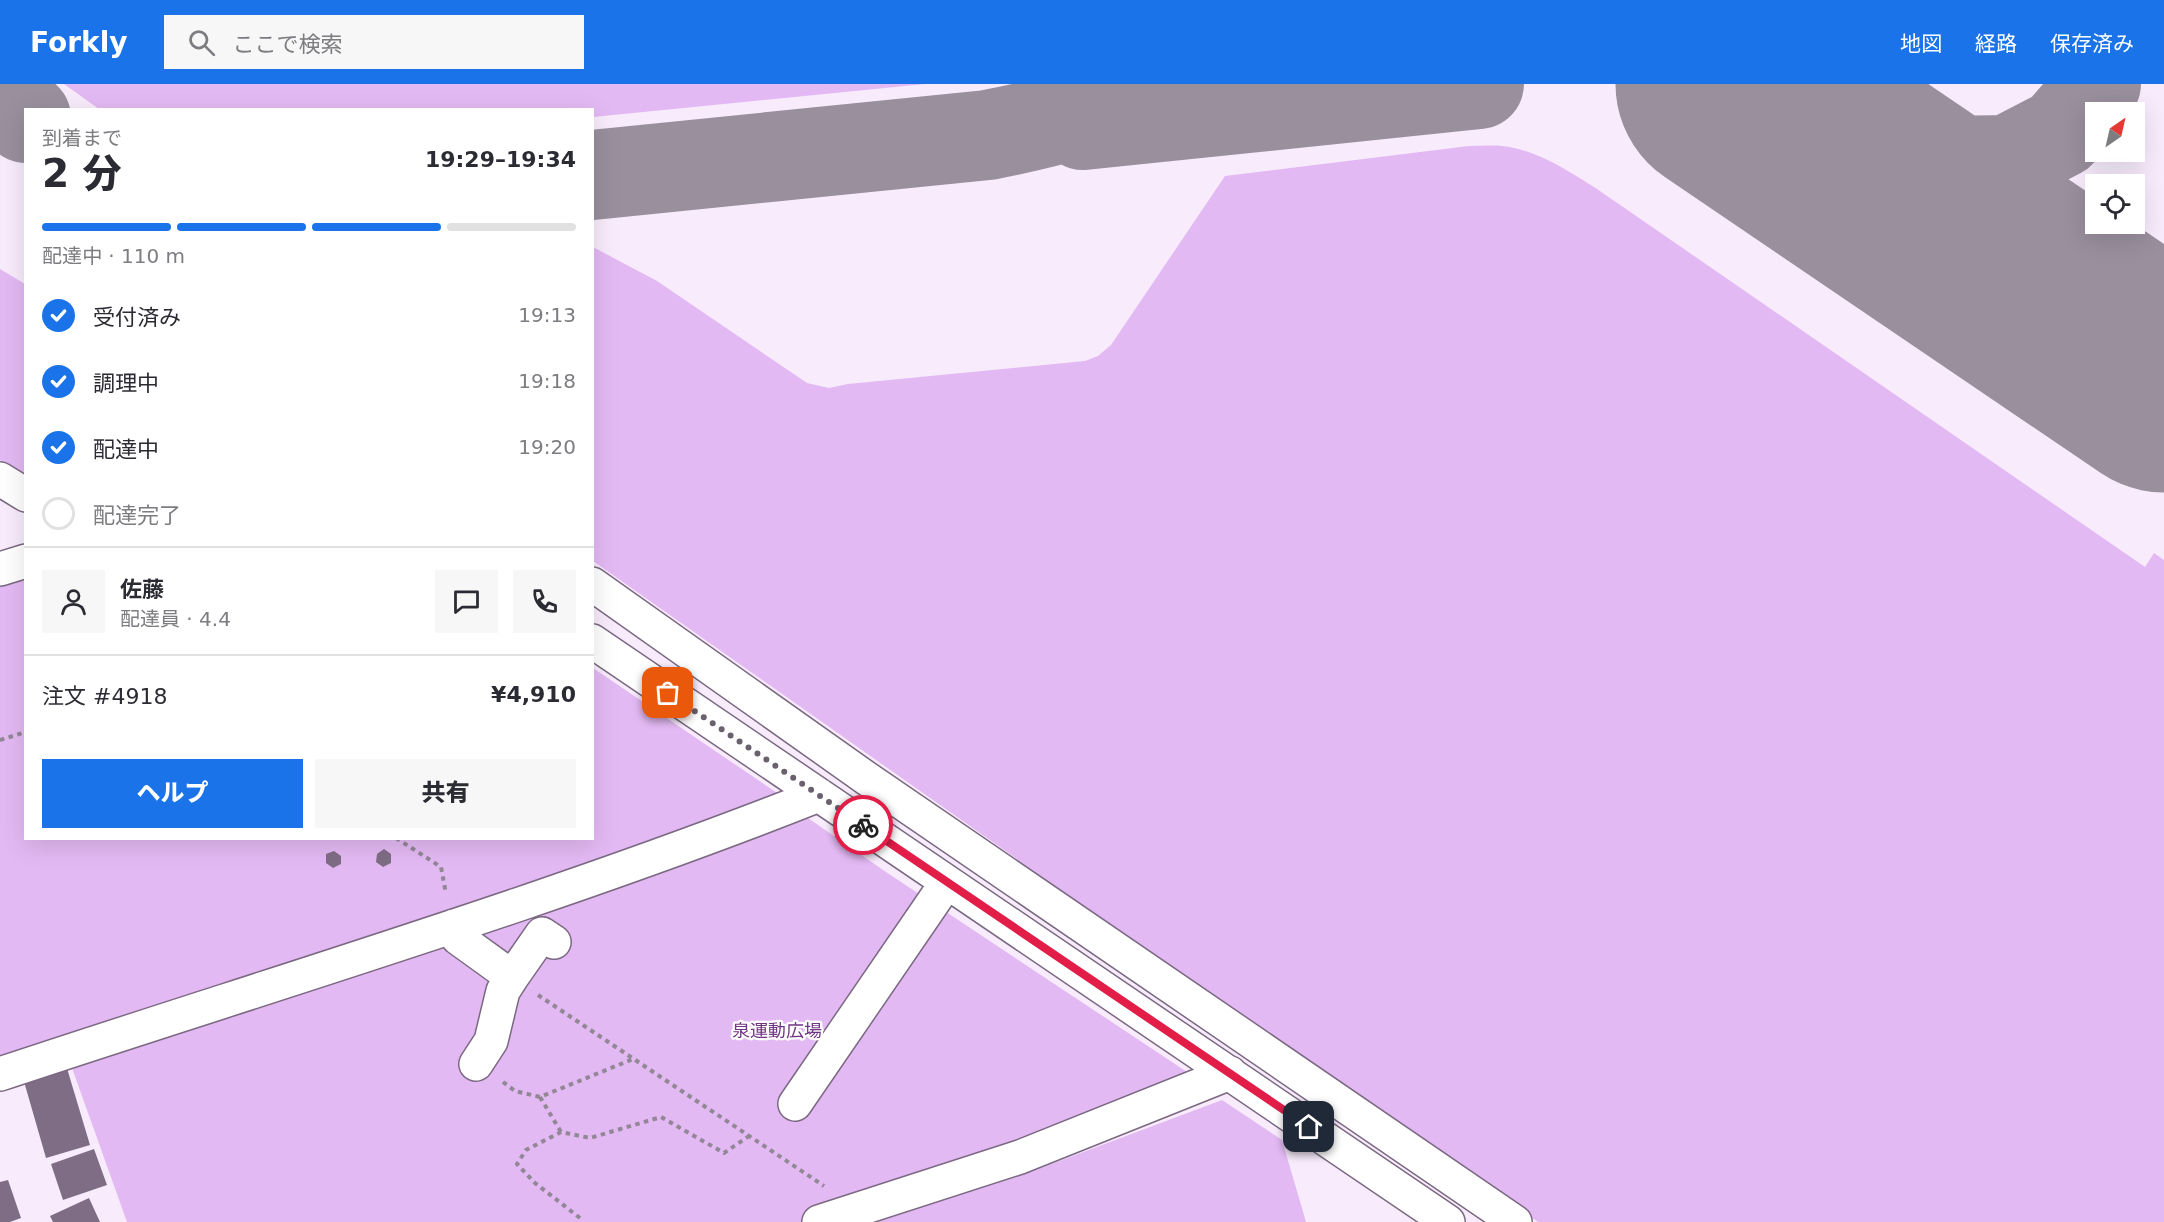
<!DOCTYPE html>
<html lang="ja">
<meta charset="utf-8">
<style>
:root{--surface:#fff;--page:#f7f7f7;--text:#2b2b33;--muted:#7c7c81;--line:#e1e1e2;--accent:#1a73e8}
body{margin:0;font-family:"DejaVu Sans","Noto Sans JP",sans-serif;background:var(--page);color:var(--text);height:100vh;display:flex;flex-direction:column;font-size:22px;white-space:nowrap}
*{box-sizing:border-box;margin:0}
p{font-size:20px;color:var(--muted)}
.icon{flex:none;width:33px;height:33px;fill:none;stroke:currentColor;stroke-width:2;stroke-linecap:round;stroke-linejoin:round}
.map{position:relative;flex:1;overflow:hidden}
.details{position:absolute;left:24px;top:24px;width:570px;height:732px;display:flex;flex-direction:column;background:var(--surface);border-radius:0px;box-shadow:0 6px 24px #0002}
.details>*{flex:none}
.needle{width:39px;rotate:34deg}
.controls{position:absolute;left:2085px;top:18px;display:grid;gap:12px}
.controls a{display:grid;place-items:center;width:60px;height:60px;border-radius:0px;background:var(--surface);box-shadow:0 6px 24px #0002;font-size:30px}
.pin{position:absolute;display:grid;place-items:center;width:51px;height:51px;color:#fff;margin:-26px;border-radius:12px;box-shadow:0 3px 9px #0006}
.courier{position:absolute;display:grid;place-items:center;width:60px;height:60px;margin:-30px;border:4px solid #e11d48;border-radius:50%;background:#fff;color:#222;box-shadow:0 2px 8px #0007}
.overview em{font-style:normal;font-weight:800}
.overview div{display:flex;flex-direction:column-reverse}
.overview{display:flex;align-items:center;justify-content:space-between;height:102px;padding:0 18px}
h1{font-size:39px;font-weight:800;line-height:45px}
.bar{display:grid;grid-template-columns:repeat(4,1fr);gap:9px 6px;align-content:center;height:72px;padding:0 18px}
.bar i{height:8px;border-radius:4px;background:var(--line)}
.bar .active{background:var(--accent)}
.bar p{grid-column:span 4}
.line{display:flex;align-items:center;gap:15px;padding:0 18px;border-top:2px solid var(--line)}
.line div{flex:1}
.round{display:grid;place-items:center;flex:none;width:63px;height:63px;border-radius:0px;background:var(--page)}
ol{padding:0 18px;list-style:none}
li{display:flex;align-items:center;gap:18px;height:66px}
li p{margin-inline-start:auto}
li .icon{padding:6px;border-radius:50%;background:var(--accent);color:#fff;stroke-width:4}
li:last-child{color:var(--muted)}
li i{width:33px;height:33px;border:3px solid var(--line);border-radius:50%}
.primary-button{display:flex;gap:12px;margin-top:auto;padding:12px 18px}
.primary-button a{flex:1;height:69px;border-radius:0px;background:var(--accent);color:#fff;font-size:24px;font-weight:800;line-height:69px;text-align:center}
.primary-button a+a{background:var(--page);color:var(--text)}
header{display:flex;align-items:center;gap:36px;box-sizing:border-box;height:84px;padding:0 30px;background:var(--accent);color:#fff}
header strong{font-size:28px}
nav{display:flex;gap:33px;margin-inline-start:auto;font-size:21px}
.search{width:420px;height:54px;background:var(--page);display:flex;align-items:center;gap:15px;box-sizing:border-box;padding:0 21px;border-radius:0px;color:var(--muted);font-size:22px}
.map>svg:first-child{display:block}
.green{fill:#e3b9f3}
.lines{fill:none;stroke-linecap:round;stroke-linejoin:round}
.taxiway{stroke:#998f9d;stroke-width:90}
.runway{stroke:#998f9d;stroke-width:225}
.building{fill:#7f6d86}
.minor-casing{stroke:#7b6982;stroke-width:36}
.path{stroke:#918795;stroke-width:4;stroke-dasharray:4.5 4.5;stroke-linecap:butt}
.minor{stroke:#fff;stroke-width:33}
.done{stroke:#6b616e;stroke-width:6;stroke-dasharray:0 10.8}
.route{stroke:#e11d48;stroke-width:8}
.labels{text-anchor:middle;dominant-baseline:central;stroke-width:4.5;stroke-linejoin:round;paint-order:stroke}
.park-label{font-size:18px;fill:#6f3584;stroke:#fff}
</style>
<header>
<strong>Forkly</strong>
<div class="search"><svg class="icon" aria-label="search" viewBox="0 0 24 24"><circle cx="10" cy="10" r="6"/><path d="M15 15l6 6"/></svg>ここで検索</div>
<nav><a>地図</a><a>経路</a><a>保存済み</a></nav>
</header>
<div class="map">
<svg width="2164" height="1138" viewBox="0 0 2164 1138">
<rect width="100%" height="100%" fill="#f7ebfc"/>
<!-- green -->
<path class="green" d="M64,0H925L593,33L592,26L99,25Z
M1469,62C1480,62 1491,61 1502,62C1538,66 1568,87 1597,105L2145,483L2154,469L2164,476V1138H1538L1344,1005L593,477V163L657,197L807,299L829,304L848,300L1085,277L1098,272L1111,261L1225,92Z
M0,185L25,200V390L0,376Z
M25,494L26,754H592L593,584L783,713L805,732L886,788L1193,992L1021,1056L1030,1088L1222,1016L1282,1056L1306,1138H127L72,984L400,877L0,976V502Z"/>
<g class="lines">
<!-- taxiway -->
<path class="taxiway" d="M1702,0L1742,10L1890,69L1943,77L2008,76L2060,49L2088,17L2096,0
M0,16L26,34
M1083,41L1479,0
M592,91L988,51C1044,40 1101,26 1152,0"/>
<!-- runway -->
<path class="runway" d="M1728,0L2164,296"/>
</g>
<!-- building -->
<path class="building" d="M384,765L391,770V779L383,783L376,778L377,770Z
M334,767L341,772V780L333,784L326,779V770Z
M66,981L90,1061L46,1074L23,994Z
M94,1065L107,1101L63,1116L51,1080Z
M8,1096L21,1134L10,1138H0V1098Z
M89,1114L100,1138H53L50,1132Z"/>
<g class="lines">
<defs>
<path id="minor" d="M0,395L26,411
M0,485L26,477
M592,500L866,694L1515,1138
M592,557L1448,1138
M454,842L458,854L512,893L542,850L554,858
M476,980L491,957L503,907L512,893
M0,990C274,899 551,817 819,711
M795,1020L947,798
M819,1138L1020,1073L1230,989"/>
</defs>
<!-- minor casing -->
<use href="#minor" class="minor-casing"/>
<!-- path -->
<path class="path" d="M0,656L26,648
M396,754L441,783L446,810
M538,911L824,1102
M503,998L515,1007L540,1013L633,975
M540,1013L561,1048
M580,1134L535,1099L517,1080L526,1066L561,1048L590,1054L661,1033L724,1069L749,1052"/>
<!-- minor -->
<use href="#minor" class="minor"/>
</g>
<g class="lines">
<!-- done -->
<path class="done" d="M668,609L863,741"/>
<!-- route -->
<path class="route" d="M863,741L1309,1043"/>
</g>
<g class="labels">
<!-- park labels -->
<g class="park-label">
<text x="777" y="946">泉運動広場</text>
</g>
</g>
</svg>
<div class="controls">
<a><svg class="needle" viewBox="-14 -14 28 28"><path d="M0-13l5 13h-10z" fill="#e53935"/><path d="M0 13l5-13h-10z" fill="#7c7c81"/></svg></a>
<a><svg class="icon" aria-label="locate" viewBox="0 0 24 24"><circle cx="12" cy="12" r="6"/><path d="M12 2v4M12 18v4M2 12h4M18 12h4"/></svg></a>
</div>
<div class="pin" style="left:668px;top:609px;background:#ea580c"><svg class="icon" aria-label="bag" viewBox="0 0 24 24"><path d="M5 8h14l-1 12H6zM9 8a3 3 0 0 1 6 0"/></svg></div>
<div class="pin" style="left:1309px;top:1043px;background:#1f2937"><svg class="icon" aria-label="home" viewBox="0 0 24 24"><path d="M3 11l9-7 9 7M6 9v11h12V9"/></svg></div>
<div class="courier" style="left:863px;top:741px"><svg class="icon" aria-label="bike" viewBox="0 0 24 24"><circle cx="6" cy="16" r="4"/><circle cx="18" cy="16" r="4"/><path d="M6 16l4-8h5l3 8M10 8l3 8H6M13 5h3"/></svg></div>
<section class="details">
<div class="overview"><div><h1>2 分</h1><p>到着まで</p></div><em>19:29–19:34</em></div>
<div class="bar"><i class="active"></i><i class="active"></i><i class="active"></i><i></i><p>配達中 · 110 m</p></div>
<ol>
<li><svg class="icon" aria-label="check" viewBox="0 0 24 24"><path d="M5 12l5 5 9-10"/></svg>受付済み<p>19:13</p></li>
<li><svg class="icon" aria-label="check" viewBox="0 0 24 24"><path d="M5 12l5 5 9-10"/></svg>調理中<p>19:18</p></li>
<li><svg class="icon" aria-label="check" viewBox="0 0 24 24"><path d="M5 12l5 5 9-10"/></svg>配達中<p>19:20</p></li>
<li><i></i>配達完了</li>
</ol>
<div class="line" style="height:108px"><a class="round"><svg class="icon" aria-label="person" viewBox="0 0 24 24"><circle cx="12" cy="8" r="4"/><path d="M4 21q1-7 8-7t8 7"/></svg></a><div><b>佐藤</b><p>配達員 · 4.4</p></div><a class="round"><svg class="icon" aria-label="chat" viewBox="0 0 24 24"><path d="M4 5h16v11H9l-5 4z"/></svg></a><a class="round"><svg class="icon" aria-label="phone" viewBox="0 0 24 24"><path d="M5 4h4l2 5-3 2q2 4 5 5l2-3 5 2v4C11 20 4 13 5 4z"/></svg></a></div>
<div class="line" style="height:78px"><div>注文 #4918</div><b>¥4,910</b></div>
<div class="primary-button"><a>ヘルプ</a><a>共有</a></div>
</section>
</div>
